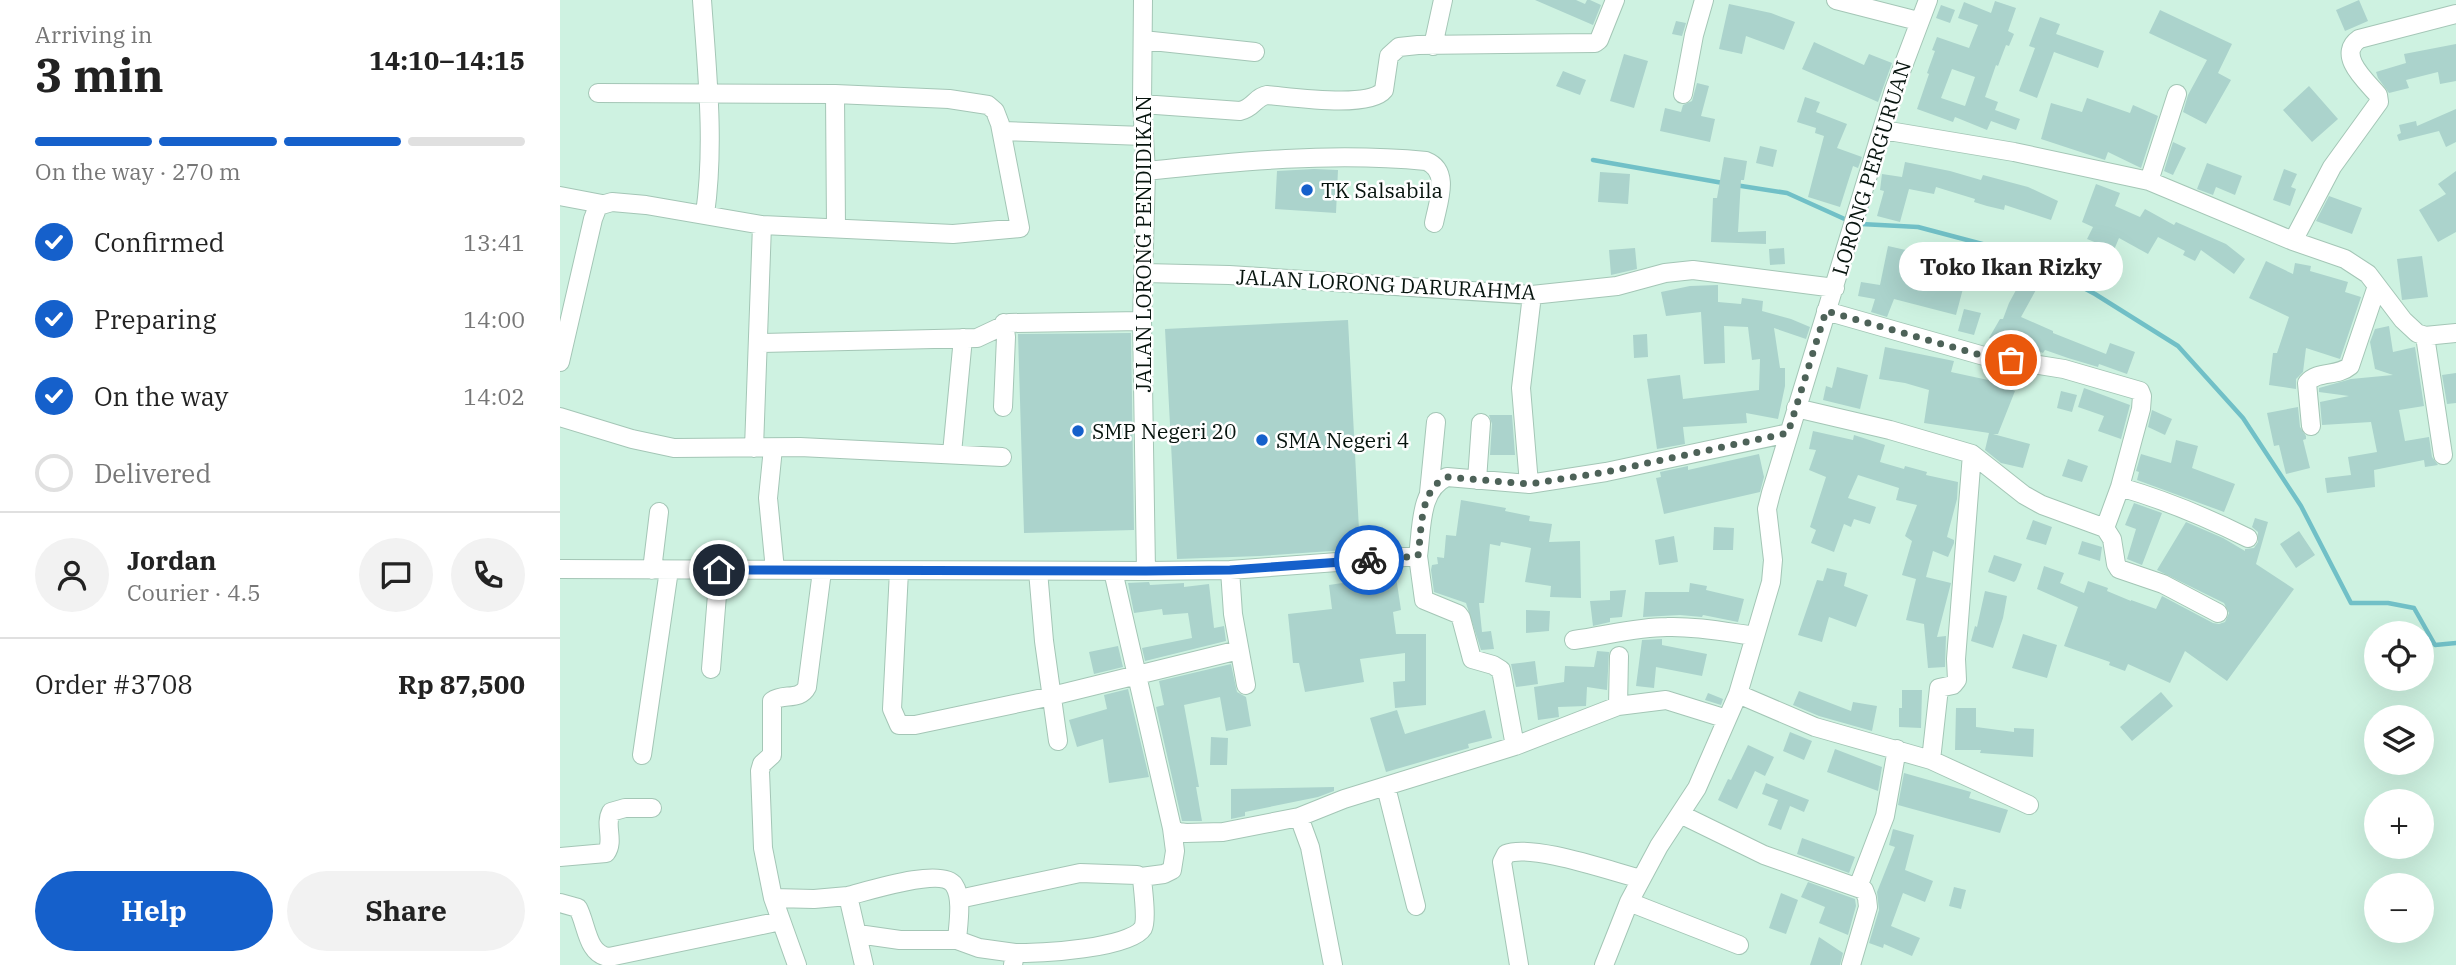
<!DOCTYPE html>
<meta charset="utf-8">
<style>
:root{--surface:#fff;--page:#f2f2f2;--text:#222;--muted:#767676;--line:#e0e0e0;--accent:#1560cb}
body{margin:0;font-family:"IBM Plex Serif",serif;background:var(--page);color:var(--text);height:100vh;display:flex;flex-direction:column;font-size:26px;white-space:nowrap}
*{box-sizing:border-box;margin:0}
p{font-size:23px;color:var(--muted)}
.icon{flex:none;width:38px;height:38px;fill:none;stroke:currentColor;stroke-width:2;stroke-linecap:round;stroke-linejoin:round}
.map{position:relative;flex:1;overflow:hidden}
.drawer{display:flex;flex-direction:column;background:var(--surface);width:560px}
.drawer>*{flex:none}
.buttons{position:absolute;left:1804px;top:621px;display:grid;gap:14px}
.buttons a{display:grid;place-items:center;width:70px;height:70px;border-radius:50%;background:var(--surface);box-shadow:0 7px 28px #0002;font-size:35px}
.pin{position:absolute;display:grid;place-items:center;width:60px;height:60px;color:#fff;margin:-30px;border:4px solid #fff;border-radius:50%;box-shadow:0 2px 7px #0007}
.courier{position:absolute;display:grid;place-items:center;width:70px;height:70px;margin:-35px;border:5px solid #1560cb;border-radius:50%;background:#fff;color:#222;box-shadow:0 2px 9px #0007}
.bubble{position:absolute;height:49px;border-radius:24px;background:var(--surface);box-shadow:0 7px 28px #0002;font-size:23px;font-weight:700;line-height:49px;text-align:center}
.head em{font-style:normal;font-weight:700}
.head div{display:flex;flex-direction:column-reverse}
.head{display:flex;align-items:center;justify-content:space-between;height:119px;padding:0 35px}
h1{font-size:46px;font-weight:700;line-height:52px}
.bar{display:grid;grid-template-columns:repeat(4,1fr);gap:10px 7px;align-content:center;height:84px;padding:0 35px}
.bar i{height:9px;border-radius:5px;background:var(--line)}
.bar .on{background:var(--accent)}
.bar p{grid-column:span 4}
.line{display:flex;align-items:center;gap:18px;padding:0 35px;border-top:2px solid var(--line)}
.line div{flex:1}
.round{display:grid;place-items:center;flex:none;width:74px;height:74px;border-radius:37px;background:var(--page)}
ol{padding:0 35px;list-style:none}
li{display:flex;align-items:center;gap:21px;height:77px}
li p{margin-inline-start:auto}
li .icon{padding:7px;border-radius:50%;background:var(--accent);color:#fff;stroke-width:4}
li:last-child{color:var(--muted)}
li i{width:38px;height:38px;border:4px solid var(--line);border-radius:50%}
.action{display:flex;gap:14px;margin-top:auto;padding:14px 35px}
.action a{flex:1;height:80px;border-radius:42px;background:var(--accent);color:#fff;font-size:28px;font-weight:700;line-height:80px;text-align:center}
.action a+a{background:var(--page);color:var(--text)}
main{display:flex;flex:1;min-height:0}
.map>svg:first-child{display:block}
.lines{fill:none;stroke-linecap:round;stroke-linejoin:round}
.stream{stroke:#71c0c7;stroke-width:4.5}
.building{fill:#abd3cc;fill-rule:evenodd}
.street-casing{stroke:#a4c6b6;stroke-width:20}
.street{stroke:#fff;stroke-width:18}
.done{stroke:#4d6258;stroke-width:7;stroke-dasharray:0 12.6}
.route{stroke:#1560cb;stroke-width:9}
.poi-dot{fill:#1560cb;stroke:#fff;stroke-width:2.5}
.labels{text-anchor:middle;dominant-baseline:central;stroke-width:5;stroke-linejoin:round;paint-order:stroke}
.street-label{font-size:21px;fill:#07140e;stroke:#fff}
.poi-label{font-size:21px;fill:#07140e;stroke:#fff;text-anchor:start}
</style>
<main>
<section class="drawer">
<div class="head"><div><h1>3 min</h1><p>Arriving in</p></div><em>14:10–14:15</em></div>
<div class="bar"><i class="on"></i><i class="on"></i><i class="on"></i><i></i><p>On the way · 270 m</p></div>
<ol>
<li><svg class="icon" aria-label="check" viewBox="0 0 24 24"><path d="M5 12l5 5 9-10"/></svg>Confirmed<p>13:41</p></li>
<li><svg class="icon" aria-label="check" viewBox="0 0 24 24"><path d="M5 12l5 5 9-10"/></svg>Preparing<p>14:00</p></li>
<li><svg class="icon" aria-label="check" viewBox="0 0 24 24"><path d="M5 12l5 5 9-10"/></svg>On the way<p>14:02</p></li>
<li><i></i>Delivered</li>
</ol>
<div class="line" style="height:126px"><a class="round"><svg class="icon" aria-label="person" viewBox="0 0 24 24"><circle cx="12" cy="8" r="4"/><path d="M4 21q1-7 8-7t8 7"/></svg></a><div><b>Jordan</b><p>Courier · 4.5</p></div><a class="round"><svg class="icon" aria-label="chat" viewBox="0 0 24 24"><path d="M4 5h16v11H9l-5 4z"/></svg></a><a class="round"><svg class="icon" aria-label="phone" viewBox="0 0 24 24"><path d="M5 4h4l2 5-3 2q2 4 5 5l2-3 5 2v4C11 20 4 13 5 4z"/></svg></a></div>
<div class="line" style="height:91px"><div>Order #3708</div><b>Rp 87,500</b></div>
<div class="action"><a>Help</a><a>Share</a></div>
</section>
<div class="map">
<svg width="1896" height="965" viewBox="0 0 1896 965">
<rect width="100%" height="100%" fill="#cef2e1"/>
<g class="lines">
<!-- stream -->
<path class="stream" d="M1033,160L1163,183
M1175,185L1227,193L1289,221
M1301,224L1358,227L1460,254L1535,294L1618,346L1683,418L1741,506L1791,603H1828L1854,608L1875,645L1896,643"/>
</g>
<!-- building -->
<path class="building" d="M975,0H1016L1025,4L1027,0H1030L1041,5L1033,25Z
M1799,0L1808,21L1785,31L1776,10Z
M1435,1L1456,8L1448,31L1454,34L1449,46L1446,45L1438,66L1436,65L1425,97L1438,102L1435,110L1460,119L1456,130L1431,121L1427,130L1395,117L1393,122L1357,109L1369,74L1367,73L1375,51L1372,50L1377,37L1409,48L1418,25L1398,18L1404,2L1431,13ZM1392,69L1415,77L1405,106L1381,98Z
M1169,4L1211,13L1235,22L1224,50L1186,36L1182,54L1159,49Z
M1381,5L1395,10L1390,23L1376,18Z
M1600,10L1672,44L1658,73L1671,80L1646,124L1623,112L1628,95L1647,60L1589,33Z
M1480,17L1500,24L1496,34L1544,51L1538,68L1494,52L1477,98L1459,91L1475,48L1469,46Z
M1116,21L1126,23L1122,36L1112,34Z
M1254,42L1304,65L1309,54L1332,63L1318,102L1242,69Z
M1896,44V81L1880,84L1878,72L1846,80L1849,88L1829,93L1818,78L1816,72L1846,63L1844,54Z
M1064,54L1088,61L1074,108L1050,101Z
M1003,71L1026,80L1020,95L996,86Z
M1137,83L1149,86L1141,116L1155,119L1150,142L1100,131L1105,108L1121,112L1123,105L1132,101Z
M1749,86L1778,119L1752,142L1723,110Z
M1245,97L1260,102L1256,112L1287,124L1277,148L1302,157L1298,168L1293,166L1280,207L1248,197L1264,136L1255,133L1256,128L1237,122Z
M1527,98L1570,113L1573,105L1598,116L1581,168L1548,152L1545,160L1481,139L1491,103L1522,112Z
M1896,109V142L1886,147L1879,131L1839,141L1837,135L1841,133L1839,125L1856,121L1857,126Z
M1613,142L1626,148L1613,175L1604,171Z
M1200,146L1217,150L1213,167L1196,163Z
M1164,157L1187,161L1184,180H1181L1178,232L1206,231V244L1151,242L1153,198H1157Z
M1345,162L1390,171L1421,180L1423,175L1468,187L1498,201L1491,220L1445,205L1444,210L1427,206L1414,202L1415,199L1376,187L1374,194L1349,189L1340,222L1317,216L1324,191L1320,190L1322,174L1342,177Z
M1647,163L1682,176L1675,195L1656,187L1653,195L1637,189Z
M754,169L778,170L776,213L715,209L717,171Z
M1724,169L1737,174L1731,187L1736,189L1730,206L1713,200Z
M1896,171V232L1878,242L1859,210L1886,194L1878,184Z
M1040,172L1070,174L1068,204L1038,202Z
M1536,184L1560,193L1555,206L1580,217L1585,209L1614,225L1616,222L1666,244L1685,259L1674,274L1641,250L1635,261L1623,255L1625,251L1598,237L1588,254L1559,238L1554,250L1527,239L1533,227L1522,222Z
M1769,196L1802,208L1792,234L1756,221Z
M1328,246L1359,253L1355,268L1405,281L1396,315L1334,299L1327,317L1311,312L1315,299L1298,296L1301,282L1320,285Z
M1075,248L1077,269L1051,275L1049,250Z
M1224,248L1225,264L1210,265L1209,249Z
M1862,256L1868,297L1842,300L1837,259Z
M1706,261L1733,274L1735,263L1751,266L1750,271L1788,282L1785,292L1801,297L1780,359L1746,348L1743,372L1736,379V389L1709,385L1713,353H1717L1729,317L1689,298Z
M1414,267L1434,273L1429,289L1409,282Z
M1462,279L1477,288L1461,317L1493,331V333L1546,354L1550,343L1575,352L1567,374L1539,364L1538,367L1508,358L1485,350L1483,353L1456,341L1454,347L1429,338L1440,319H1443L1449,303Z
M1158,285V302L1181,304L1182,298L1203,301L1202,311L1231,319L1250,327L1246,339L1214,328L1220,368H1225V386L1218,419L1186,413L1187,423L1123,427L1125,444L1097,449L1087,379L1120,375L1123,399L1199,390L1200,359L1192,360L1188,327L1164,326L1165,363L1144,364L1141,312L1106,316L1101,292L1130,286Z
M1404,309L1421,313L1414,335L1398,331Z
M788,320L800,549L700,556L617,559L605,329Z
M1829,326L1833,352L1855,347L1864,406L1839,410L1845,441L1869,437L1872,457L1878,465L1865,467L1864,460L1814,470L1815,487L1767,493L1765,478L1791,475L1788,457L1817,452L1811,422L1762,425L1760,402L1789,396L1759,392V388L1791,379L1833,375L1815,369L1810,342L1815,329Z
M571,333L574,530L464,533L458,334Z
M1087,334L1088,357L1074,358L1073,335Z
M1325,347L1394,361L1391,372L1428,380L1455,391L1438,434H1433L1470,444L1463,468L1441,463L1425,450L1429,433L1364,423L1369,390L1345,383L1319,379Z
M1277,367L1308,375L1300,409L1263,400L1266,386L1272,388Z
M1896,373V403L1887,404L1882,375Z
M1524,388L1570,405L1561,439L1538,431L1544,416L1518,407Z
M1501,391L1517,395L1512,412L1497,408Z
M1738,407L1740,427L1746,436V439L1743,440L1750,468L1726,474L1719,445L1714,446L1707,413Z
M1592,410L1612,419L1605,435L1588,427Z
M929,415H952L955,455H930L932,424Z
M1253,431L1293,440L1294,435L1325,445L1320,462L1344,469L1345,466L1367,472L1366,475L1398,482L1397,499L1387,537L1394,540V543L1388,557L1373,551L1366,577L1391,583L1377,637L1386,636L1385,667L1368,668L1364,624L1346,620L1356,579L1342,575L1352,541L1345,536L1357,505L1336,500L1339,488L1298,475L1288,498L1316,507L1310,524L1294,519L1291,527L1284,524L1274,552L1251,543L1256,530L1250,527L1266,477L1249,470L1256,450L1249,449Z
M1616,440L1638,446L1632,468L1675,484L1664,512L1577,480L1579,472L1576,471L1581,454L1611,463Z
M1199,454L1204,477L1200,492L1104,514L1096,478L1101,477L1100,472L1128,466V470Z
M1508,459L1528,466L1522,482L1502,476Z
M901,500L946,508L945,511L970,516L969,521L992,524L989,542L1020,541L1021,598L990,597L991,586L965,582L971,548L941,542L940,546L930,544L924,603H919L922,632L931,631L934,649L921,650L906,603L874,592L871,570L872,565L878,564L877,557L884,558L886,535L896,536Z
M1574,503L1602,513L1582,565L1567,559L1576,529L1565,525Z
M1695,518L1708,522L1696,564L1734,589L1667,681L1625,651L1610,683L1568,664L1565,671L1549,665L1550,662L1504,646L1518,607L1477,589L1484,566L1504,573L1500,583L1524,593L1528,581L1548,588L1547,591L1571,601V600L1596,609L1602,596L1653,623L1659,624L1665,622L1669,613L1664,603L1597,570L1626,522L1663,538L1685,551V549L1694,548L1698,542V532L1692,527Z
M1473,520L1492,527L1486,545L1466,539Z
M1154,527L1174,528L1173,550H1153Z
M1739,531L1755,555L1736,568L1720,544Z
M1114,536L1118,562L1099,565L1095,540Z
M1522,541L1542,547L1540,561L1518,554Z
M1434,555L1462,564L1456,580L1454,582L1428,572Z
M1267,568L1287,573L1284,586L1308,595L1296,627L1269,617L1262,642L1238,635L1257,580L1263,581Z
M835,570L841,610L833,612L836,634H866V705L835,708L833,682L845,681V653L800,659L804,682L745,692L739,663H733L728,614L772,609L769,585L802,580L801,575Z
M589,582L590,585L624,583V587L649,584L654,628L664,626L666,641L585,661L582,648L632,638L628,613L603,615L602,609L574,613L568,583Z
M1130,583L1147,586L1146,590L1184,599L1178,622L1143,615L1142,617L1120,615L1083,617L1085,592H1129Z
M1066,590L1062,617L1050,618V622L1033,626L1030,601L1050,600V591Z
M1425,591L1447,596L1443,618L1433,648L1411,641L1415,626L1417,627Z
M966,610L990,611L989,631L966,633Z
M1463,634L1497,645L1487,678L1452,668Z
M1102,639V645L1147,654L1142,676L1096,667L1094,688L1076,686L1082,640Z
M558,646L563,667L534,674L529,652Z
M1037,651L1049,652L1047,690L1027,687L1026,706L998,707L999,717L978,720L974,687L1004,682L1005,666L1034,667Z
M975,661L978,684L956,687L951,664Z
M671,664L677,692L686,697L691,726L666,731L660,697L624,705L639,787H636L642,821H622L596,707L604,705L599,681Z
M568,689L589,777L549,783L543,739L517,747L509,720L547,709L544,695Z
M1342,690H1362L1361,728L1339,727V708H1342Z
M1239,691L1291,711L1293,702L1317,706L1312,731L1259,716L1233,705Z
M1601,692L1613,706L1572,741L1560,727Z
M1148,693L1163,699L1161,705L1145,700Z
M1396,708H1416V727L1454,732V728L1474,729L1473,757L1420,753L1421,750H1395Z
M837,710L845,734L925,710L932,738L908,744L909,748L826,772L810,718Z
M1230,732L1252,741L1244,760L1223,751Z
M651,737L668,738L667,765H650Z
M1188,745L1214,757L1205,776L1195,771L1177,809L1158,800L1168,779L1171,780Z
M1275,749L1322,767L1318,791L1267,772Z
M1344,773L1411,792L1409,798L1448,810L1440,833L1338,805Z
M1206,783L1249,800L1244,812L1230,806L1221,830L1208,825L1218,800L1202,794Z
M774,787V791L758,797L685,812V816L671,819V789Z
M1333,829L1354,835L1345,870L1373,881L1365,902L1343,893L1331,926L1360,938L1352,956L1324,944L1323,948L1309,943L1319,910L1317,892L1335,847L1329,845Z
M1242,838L1295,857L1289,873L1237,854Z
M1248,882L1295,899L1296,906L1288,935L1259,923L1265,907L1241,897Z
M1394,887L1406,890L1401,909L1389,906Z
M1221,893L1238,900L1226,934L1209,928Z
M1259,937L1283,953L1280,965H1250Z"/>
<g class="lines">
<defs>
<path id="street" d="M142,0C147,71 155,144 145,214
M583,0L582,104L586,171L582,321L586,571
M1276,0L1358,21
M583,40L695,52
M873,46L883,0
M275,94L276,228
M1123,94L1134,35L1144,0
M582,104L680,111C694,108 695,97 707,95C731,97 809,109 824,90L829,56L839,47L858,45L1035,43L1039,40L1055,0
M1323,130L1454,152L1589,181L1733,241L1785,259L1808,274L1843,320L1857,333L1865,336L1896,333
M442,131L584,136
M586,171C679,161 773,152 866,161C891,171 878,202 874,223
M1589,181L1617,94
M0,196L42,204
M1733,241L1772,167L1819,102L1818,95C1806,81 1776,55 1799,39L1896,14
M584,273L669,275L972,295L1057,286L1105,273L1133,270L1275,288
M1266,311L1424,356L1504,369L1580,391L1582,396L1581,409L1560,487L1545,528
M1865,336L1883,455
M199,343L417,338L449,323L582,321
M0,362L33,219L38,206L52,202L86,205L202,225L393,234L460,228L440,124L435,111L428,105L389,99L275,94L38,93
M443,407L446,337L444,323
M1236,408L1330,430L1412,454L1464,495L1482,505L1545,528L1552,539L1556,564L1559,569L1603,584L1658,613
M0,417L72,439L114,448L240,447L442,457
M1751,426L1747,383C1758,370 1777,377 1790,366L1817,286
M194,448L202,225
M213,448L208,498L215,570
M392,453L403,338
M917,480L921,423
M969,484L961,388L972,295
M1560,487C1605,500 1646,517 1688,538
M869,493L876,422
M858,556L864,600L898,614L901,618L912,659L933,665L941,670L955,746
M0,569L586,571L670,570L858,556C862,529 859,489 887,477L969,484L1046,472L1229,433
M92,570L99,512
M670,570L673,614L686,685
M339,571L332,709L339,725H355L492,696L679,650
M478,571L484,641L498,741
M553,571L612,828L615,851L612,870L604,874L581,877
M1014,640C1045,636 1076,627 1107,627C1136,626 1166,632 1195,636
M151,669L159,570
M1178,694L1255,727L1371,760L1469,805
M1058,706L1059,656
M82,755L109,570
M1371,760L1379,688L1393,685L1397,680L1396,659L1412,454
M826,787L856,906
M1120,814L1204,855L1304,890L1307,898L1308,907L1291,965
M739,817L750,847L773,965
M612,828L618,832L626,833L663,832L739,817L784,799L955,746L1058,706L1106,700L1167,719
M0,857L46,853C55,841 44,825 51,812L65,808H92
M1298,887L1325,816L1337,749
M288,896C308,891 382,867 394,885C403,898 398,925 397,940L419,948L455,953L453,965
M213,898L203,848L200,771L202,764L212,755V701C223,693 240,701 247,687L262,571
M399,899L520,873L577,875L582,879C583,889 587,920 583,928C571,948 479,954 455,953
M1069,902L1179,945
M0,903L18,908C27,925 27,955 49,957L221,921
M298,934L340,940H397
M237,965L213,898L254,899L288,896L304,965
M959,965L942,862L946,854C971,843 1053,872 1081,879
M1044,965L1069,902L1099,846L1137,788L1178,694L1211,582L1213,560L1207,509L1211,493L1334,90L1368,0"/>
</defs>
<!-- street casing -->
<use href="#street" class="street-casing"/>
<!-- street -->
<use href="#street" class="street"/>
</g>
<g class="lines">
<!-- done -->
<path class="done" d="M809,560L858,556C862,529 859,489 887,477L969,484L1046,472L1228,433L1266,311L1424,356L1451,360"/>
<!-- route -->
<path class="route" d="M159,570L586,571L670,570L809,560"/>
</g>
<!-- markers -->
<g class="poi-dot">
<circle cx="747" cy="190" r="7"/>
<circle cx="518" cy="431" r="7"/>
<circle cx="702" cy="440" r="7"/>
</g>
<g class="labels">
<!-- street labels -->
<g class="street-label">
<text transform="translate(1311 168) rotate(-73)">LORONG PERGURUAN</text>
<text transform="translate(583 244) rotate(-90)">JALAN LORONG PENDIDIKAN</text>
<text transform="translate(826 284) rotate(3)">JALAN LORONG DARURAHMA</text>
</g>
<!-- poi labels -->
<g class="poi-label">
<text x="761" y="190">TK Salsabila</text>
<text x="532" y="431">SMP Negeri 20</text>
<text x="716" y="440">SMA Negeri 4</text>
</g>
</g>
</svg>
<div class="buttons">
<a><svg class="icon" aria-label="locate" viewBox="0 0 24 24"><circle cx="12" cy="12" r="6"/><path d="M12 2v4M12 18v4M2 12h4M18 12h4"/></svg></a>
<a><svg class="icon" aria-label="layers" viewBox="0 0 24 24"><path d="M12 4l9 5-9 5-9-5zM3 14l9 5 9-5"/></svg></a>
<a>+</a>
<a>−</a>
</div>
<div class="pin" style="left:1451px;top:360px;background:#ea580c"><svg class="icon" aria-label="bag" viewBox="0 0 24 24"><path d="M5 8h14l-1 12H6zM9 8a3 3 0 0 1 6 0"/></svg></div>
<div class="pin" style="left:159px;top:570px;background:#1f2937"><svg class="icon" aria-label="home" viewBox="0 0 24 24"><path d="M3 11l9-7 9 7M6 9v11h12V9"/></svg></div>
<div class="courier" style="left:809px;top:560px"><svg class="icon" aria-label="bike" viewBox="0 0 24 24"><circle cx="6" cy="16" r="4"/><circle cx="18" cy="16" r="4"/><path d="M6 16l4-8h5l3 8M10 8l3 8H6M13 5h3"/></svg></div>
<div class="bubble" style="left:1339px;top:242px;width:224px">Toko Ikan Rizky</div>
</div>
</main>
